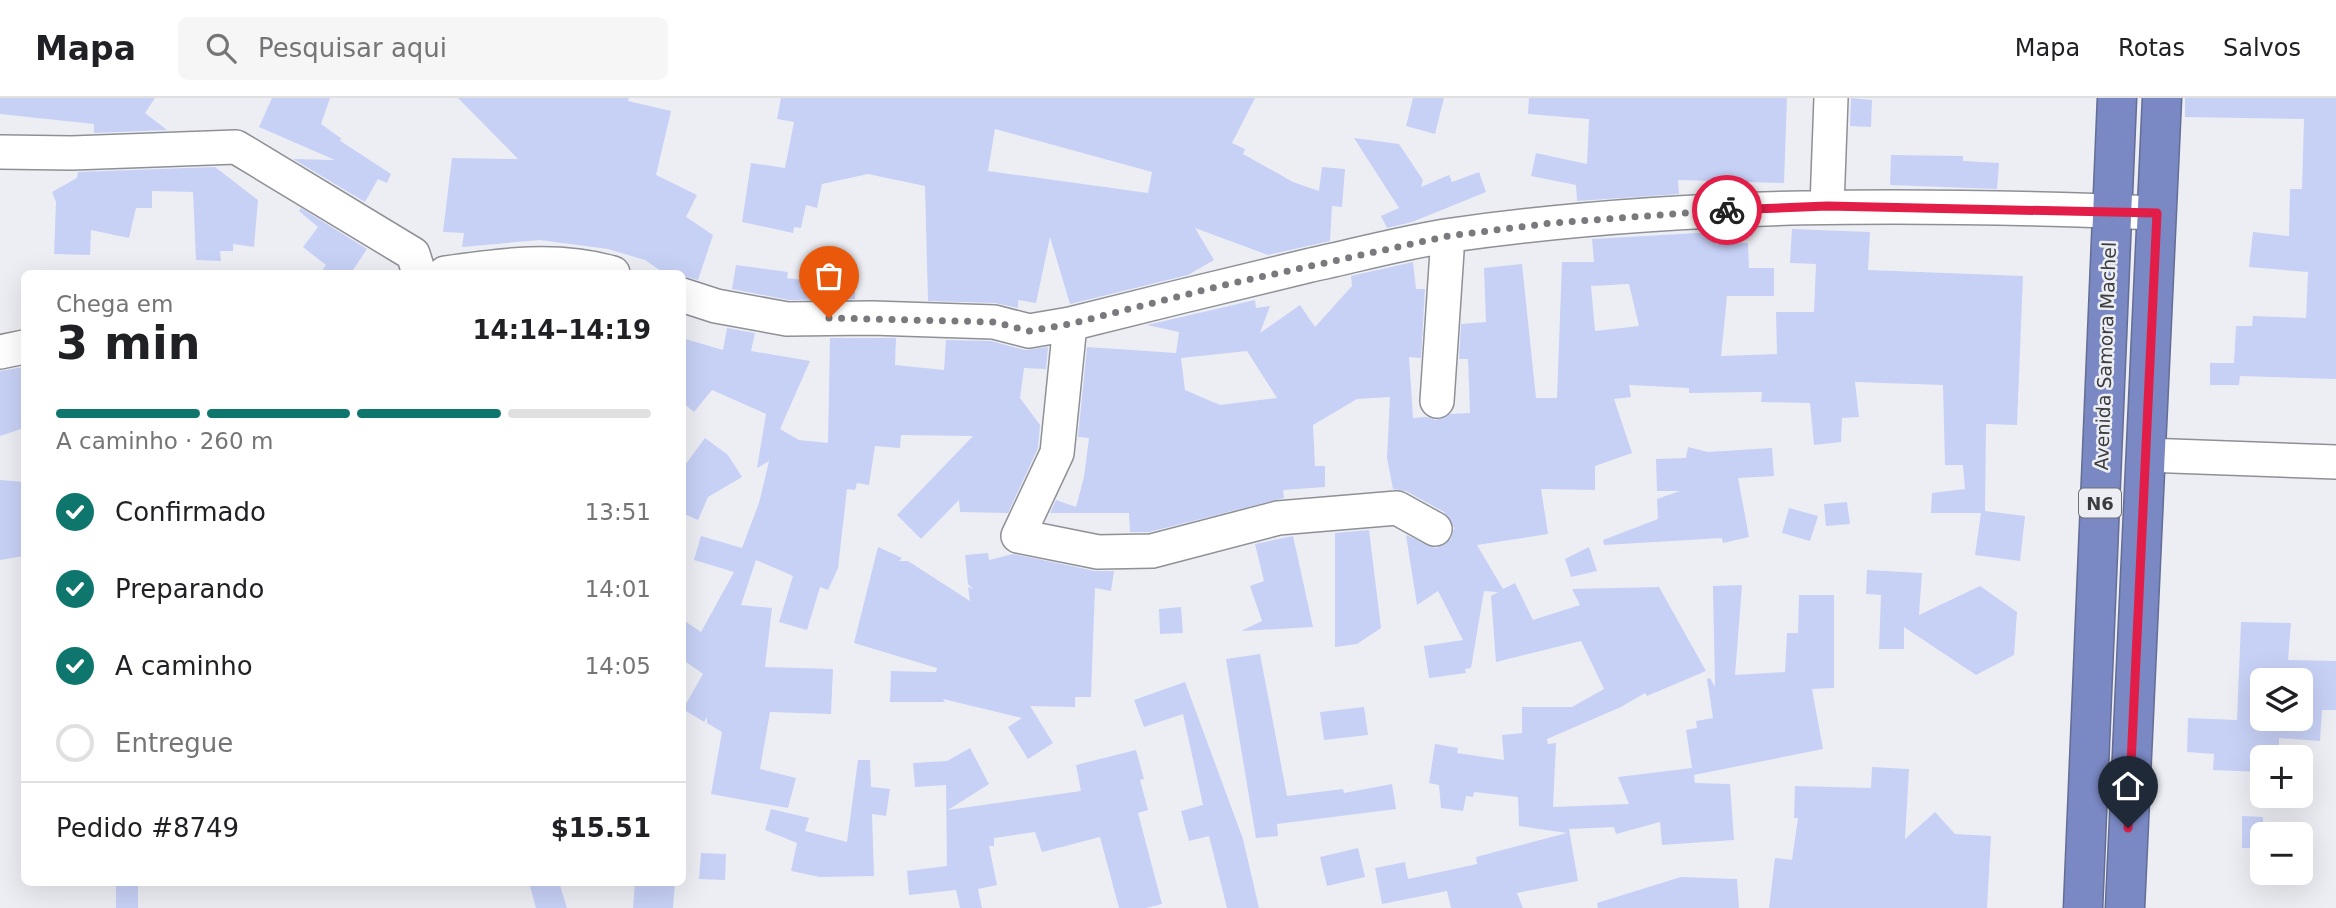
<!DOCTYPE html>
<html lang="pt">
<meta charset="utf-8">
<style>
:root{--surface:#fff;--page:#f6f6f6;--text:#202124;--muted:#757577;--line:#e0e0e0;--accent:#0f766e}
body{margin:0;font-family:"DejaVu Sans",sans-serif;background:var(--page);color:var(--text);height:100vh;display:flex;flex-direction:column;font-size:26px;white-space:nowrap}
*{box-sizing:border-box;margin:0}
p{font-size:23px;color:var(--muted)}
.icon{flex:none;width:38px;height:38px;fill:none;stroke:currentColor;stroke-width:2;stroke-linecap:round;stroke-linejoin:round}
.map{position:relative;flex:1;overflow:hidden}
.details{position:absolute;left:21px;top:172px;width:665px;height:616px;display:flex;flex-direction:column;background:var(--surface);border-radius:10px;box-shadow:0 7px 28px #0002}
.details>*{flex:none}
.buttons{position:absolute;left:2250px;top:570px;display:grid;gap:14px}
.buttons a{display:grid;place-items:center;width:63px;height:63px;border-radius:10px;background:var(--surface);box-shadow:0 7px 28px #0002;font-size:35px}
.pin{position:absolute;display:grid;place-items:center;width:60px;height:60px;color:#fff;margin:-72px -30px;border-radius:50% 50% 50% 0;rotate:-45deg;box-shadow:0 0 7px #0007}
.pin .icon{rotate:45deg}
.courier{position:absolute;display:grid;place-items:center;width:70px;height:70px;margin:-35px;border:5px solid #e11d48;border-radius:50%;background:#fff;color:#222;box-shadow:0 2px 9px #0007}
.head em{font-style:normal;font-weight:700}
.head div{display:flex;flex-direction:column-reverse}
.head{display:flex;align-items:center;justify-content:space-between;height:119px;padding:0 35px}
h1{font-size:46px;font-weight:700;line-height:52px}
.bar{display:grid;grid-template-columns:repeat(4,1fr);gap:10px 7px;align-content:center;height:84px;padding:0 35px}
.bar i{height:9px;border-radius:5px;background:var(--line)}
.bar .on{background:var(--accent)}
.bar p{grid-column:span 4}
.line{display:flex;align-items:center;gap:18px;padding:0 35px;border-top:2px solid var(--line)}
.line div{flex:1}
ol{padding:0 35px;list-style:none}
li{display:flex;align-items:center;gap:21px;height:77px}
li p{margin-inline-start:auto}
li .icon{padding:7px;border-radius:50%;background:var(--accent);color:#fff;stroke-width:4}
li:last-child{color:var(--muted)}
li i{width:38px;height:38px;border:4px solid var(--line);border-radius:50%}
header{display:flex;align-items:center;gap:42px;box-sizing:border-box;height:98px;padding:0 35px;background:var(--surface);border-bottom:2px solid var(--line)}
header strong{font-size:33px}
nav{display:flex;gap:38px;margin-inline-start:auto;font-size:24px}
.search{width:490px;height:63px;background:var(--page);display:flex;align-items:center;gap:18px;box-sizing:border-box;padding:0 24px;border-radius:10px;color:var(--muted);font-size:26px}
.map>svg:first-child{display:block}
.building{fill:#c7d1f6;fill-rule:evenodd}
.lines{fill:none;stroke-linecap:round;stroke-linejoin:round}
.minor-casing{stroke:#8e9095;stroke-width:36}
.highway-casing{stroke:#646d94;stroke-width:41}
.minor{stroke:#fff;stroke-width:33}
.highway{stroke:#7a88c3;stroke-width:38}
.done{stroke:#797a7e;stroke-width:7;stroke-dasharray:0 12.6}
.route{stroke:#e11d48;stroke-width:9}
.labels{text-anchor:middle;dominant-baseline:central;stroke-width:5;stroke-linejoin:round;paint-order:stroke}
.shield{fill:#edeef4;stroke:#707175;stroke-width:2}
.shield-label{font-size:18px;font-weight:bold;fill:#3b3c3e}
.street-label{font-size:19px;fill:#3b3c3e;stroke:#edeef4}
</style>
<header>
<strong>Mapa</strong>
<div class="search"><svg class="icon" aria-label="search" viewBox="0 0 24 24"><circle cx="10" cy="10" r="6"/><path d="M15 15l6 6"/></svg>Pesquisar aqui</div>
<nav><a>Mapa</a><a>Rotas</a><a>Salvos</a></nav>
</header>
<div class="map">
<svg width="2336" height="810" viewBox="0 0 2336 810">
<rect width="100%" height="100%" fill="#edeef4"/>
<!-- building -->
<path class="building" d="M0,0H155L145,15L167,32L94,35V26L0,16Z
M272,0H330L321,26L342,41L339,42L391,76L387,85L378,81L365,104L293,61L335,62L259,29Z
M458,0H629L628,3L671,13L656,77L697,97L686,119L713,137L698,182L682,178V175H664L645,162L608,151L540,142L462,149L464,135L443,134L452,60L518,61Z
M781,0H1255L1232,45L1245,51L1243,56L1293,84L1319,93L1322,69L1345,71L1342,109L1332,108L1330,143L1268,157L1195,130L1214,162L1188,177L1070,206L1050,139L1036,205L1018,202V210L995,205L928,203L925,88L868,76L822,86L817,110L806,107L801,130L794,129L793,135L742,124L751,65L785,70L794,24L777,21ZM995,31L1152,74L1148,95L988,73Z
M1413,0H1444L1435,36L1406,28Z
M1529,0H1787L1784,85L1678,82L1679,96L1577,103L1576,87L1531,78L1536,55L1587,66L1589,21L1528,16Z
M1851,0L1872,2L1871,29L1850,28Z
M2185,0H2336V281L2240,278L2239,287H2210V265H2234L2236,228H2252L2253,218L2306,220L2308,174L2249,169L2253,134L2289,138L2290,91H2302L2304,21L2185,19Z
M1354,40L1399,46L1423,82L1421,89L1449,77L1452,84L1479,74L1486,94L1412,124L1387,130L1381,118L1399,110Z
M1891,57L1963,58V63L1999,65L1997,91L1890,87Z
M215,69L258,102L254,149L233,146V153H220L221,163L196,162L193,94L152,93V110H136L129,140L91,132L90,157L54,156L56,104L52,94L77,80L78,74Z
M301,110L367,151L351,175H320L326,167L303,149L318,129L299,113Z
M1792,131L1870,134L1868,172L2023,178L2017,327L1986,326L1985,413L2025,418L2020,463L1975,457L1981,415H1931L1932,395L1965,391L1963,367H1945L1943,287L1855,284L1859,319L1842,320L1841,344L1814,347L1810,305L1761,304L1762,294L1689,295V290L1629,287L1631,299L1614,301L1632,355L1595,368V392L1541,391L1548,436L1477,447L1503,491L1515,485L1533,522L1580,507L1572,491L1659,489L1706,573L1647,598L1645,595L1621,609L1547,641L1548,646L1556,645L1553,709L1629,706L1618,679L1692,670L1686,632L1697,630L1696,623L1713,620L1707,581L1710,580L1715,589L1713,488L1742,487L1735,577L1785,574L1787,535H1798L1799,497H1834V590L1812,591L1823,651L1694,677L1695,685L1730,686L1734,742L1662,747L1660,724L1616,736L1614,729L1569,731L1578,783L1517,795L1523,810H1451L1447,793L1382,806L1375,770L1405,764L1408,781L1477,766L1476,759L1567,735L1519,728L1518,699L1474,694L1473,699L1466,698L1463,713L1441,710L1439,687L1429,685L1435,646L1458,650L1457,655L1504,662L1502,637L1522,635V609H1572L1604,591L1581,543L1496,564L1491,498L1498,494L1484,493L1471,570L1465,571L1466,575L1429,580L1424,548L1463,542L1438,493L1417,507L1406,437L1436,450L1451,441L1454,430L1444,414L1406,393L1393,391L1387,360L1390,299L1357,301L1313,327L1315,368H1325V389L1283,392L1284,400L1149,434H1130L1129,415H1050L1056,402L1076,409L1084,379L1089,340L1078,339L1087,249L1176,255L1179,234L1147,227L1255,202L1256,210L1270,208L1260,235L1300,207L1315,229L1352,188L1351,178L1413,164L1416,191H1425L1421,260L1409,259L1413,320L1426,319L1436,322L1450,316L1470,315L1468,261H1459L1461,226L1486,224L1484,170L1522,166L1536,300H1557L1562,164H1594L1592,141L1716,134V146L1748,145L1749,170H1774V198H1727L1721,258L1777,256L1776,214H1814L1816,166L1790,165ZM1629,186L1639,228L1595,233L1591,188ZM1247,253L1277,300L1220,307L1185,292L1181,260Z
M736,167L788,174L787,180L828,185L827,190H855V201L789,202L732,191Z
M727,230L755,235L751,253L810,263L780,331L799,342L828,345L830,240H896L895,267L944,272L946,242L991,243L1025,252L1048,249L1046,271L1024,270L1020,300L1040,327L1038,350L1008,415L960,414L959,402L921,441L897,417L973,338L901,337L900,350L875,348L869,387L857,385L855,392L847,391L838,470L828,492L820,489L807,532L779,524L793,478L756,462L741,507L772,510L765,569L833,571L831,616L770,614L760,671L796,680L788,710L711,696L722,634L707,625V619L704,624L683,611L703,576L682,561V521L701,534L734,474L694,462L701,438L742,450L759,405L769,363L757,370L766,316L712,292L694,314L682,304V240L723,252Z
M24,269V330L0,338V273Z
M705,340L728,357L742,379L708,399L698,422L682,415V371Z
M1688,349L1708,354L1772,350L1774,378L1738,380L1749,439L1723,445L1722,440L1604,447L1603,442L1658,421L1657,401L1680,393H1657L1656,361L1686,360Z
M0,382L24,384V458L0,462Z
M1847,404L1850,426L1826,428L1824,406Z
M1789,410L1818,418L1810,443L1782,435Z
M1369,432L1381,530L1357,546L1335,549V435Z
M1293,438L1313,529L1241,533L1262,523L1250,488L1264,483L1255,446Z
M878,449L902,460L899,463H908L970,503L968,489L973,491L968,486L965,457L988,455L989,462L1013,456L1095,473H1114L1111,493L1095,490L1091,599H1075V609L1030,608L1053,645L1028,661L1008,629L1022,620L943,601L945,604H890L891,573L936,574L937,570L854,545Z
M1589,449L1597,473L1571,479L1565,461Z
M1867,472L1922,475L1919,517L1980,488L2017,514L2014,557L1976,577L1904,529V551H1879L1881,497L1866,496Z
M1181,509L1183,535L1160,536L1159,511Z
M2241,524L2291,525L2288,562L2336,563V612H2322L2320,643L2279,640V660H2263V674L2213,672L2214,656L2187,654L2188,620L2237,622ZM2263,583H2301V621H2263Z
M1260,556L1287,698L1343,691L1344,695L1392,686L1396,711L1277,726L1278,738L1256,740L1226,561Z
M1185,584L1243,741L1259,810H1227L1209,738L1189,743L1181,713L1203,707L1183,616L1144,629L1134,602Z
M1364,609L1368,637L1324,642L1320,614Z
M970,650L989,686L948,712L1081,693L1076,667L1136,652L1144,681L1140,682L1148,712L1138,715L1162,806L1146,810H1119L1100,739L1042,754L1035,734L994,740V748H989L997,787L978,791L982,810H960L956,792L909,797L907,773L947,768L946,687L915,689L913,665L947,663Z
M858,662H870L871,689L890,691L886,718L872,716L874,778L820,779L791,773L797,745L765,732L771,711L809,720L805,733L847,744Z
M1872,669L1909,671L1905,741L1935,714L1955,736L1991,738L1987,810H1769L1775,760L1792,762L1798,720H1794L1795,688L1871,690Z
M2242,718L2263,719V750H2242Z
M1358,750L1365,779L1327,788L1320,759Z
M701,755L726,756L725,782L699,781Z
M1681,779L1737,781L1739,810H1598L1597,805Z
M529,784H559L567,810H536Z
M635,784H675L673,810H633Z
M116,786H138V810H116Z"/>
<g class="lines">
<defs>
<path id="minor" d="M0,54L72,55L236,49L413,156L419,175
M1827,108L1831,0
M445,175C501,167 557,159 613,175
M682,197L716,208L787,221L872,220L994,224L1029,233L1070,226C1150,206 1231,186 1311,167C1358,157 1404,144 1452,137C1685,104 1921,105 2156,115
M1070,226L1057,355L1018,438L1098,454L1152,453L1278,420L1397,410L1435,431
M0,254L24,249
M1437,303L1448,138
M2145,357L2336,364"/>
<path id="highway" d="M2083,810L2117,0
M2125,810L2162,0"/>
</defs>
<!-- minor casing -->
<use href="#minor" class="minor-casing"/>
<!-- highway casing -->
<use href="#highway" class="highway-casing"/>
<!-- minor -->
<use href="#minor" class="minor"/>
<!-- highway -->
<use href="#highway" class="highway"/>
</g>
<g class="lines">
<!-- done -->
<path class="done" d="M829,220L994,224L1029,233L1070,226L1224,187L1448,138L1552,125L1727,112"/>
<!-- route -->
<path class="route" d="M1727,112L1827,108L2157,115L2128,730"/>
</g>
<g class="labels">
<!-- shield labels -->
<rect class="shield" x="2079" y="390.5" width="42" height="29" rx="5"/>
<g class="shield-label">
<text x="2100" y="405">N6</text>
</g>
<!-- street labels -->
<g class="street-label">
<text transform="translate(2105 258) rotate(-88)">Avenida Samora Machel</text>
</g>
</g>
</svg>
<div class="buttons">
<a><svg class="icon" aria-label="layers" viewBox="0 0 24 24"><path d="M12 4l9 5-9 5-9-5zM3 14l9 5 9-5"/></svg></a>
<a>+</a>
<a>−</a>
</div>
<div class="pin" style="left:829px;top:220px;background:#ea580c"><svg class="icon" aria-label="bag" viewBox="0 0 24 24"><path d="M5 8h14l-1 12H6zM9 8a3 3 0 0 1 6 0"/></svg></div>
<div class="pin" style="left:2128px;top:730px;background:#1f2937"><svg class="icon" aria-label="home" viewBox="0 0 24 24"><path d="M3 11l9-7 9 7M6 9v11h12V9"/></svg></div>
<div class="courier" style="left:1727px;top:112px"><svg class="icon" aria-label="bike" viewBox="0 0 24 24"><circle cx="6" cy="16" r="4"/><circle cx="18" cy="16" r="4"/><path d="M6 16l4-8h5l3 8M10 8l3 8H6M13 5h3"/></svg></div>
<section class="details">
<div class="head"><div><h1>3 min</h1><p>Chega em</p></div><em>14:14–14:19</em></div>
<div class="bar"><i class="on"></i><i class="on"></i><i class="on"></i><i></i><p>A caminho · 260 m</p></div>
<ol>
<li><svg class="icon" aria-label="check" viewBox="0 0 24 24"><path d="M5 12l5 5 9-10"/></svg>Confirmado<p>13:51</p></li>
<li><svg class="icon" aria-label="check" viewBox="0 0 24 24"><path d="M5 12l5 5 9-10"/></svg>Preparando<p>14:01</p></li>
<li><svg class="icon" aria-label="check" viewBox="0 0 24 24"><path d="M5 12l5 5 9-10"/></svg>A caminho<p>14:05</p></li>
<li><i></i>Entregue</li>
</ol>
<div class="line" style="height:91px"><div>Pedido #8749</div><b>$15.51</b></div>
</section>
</div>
